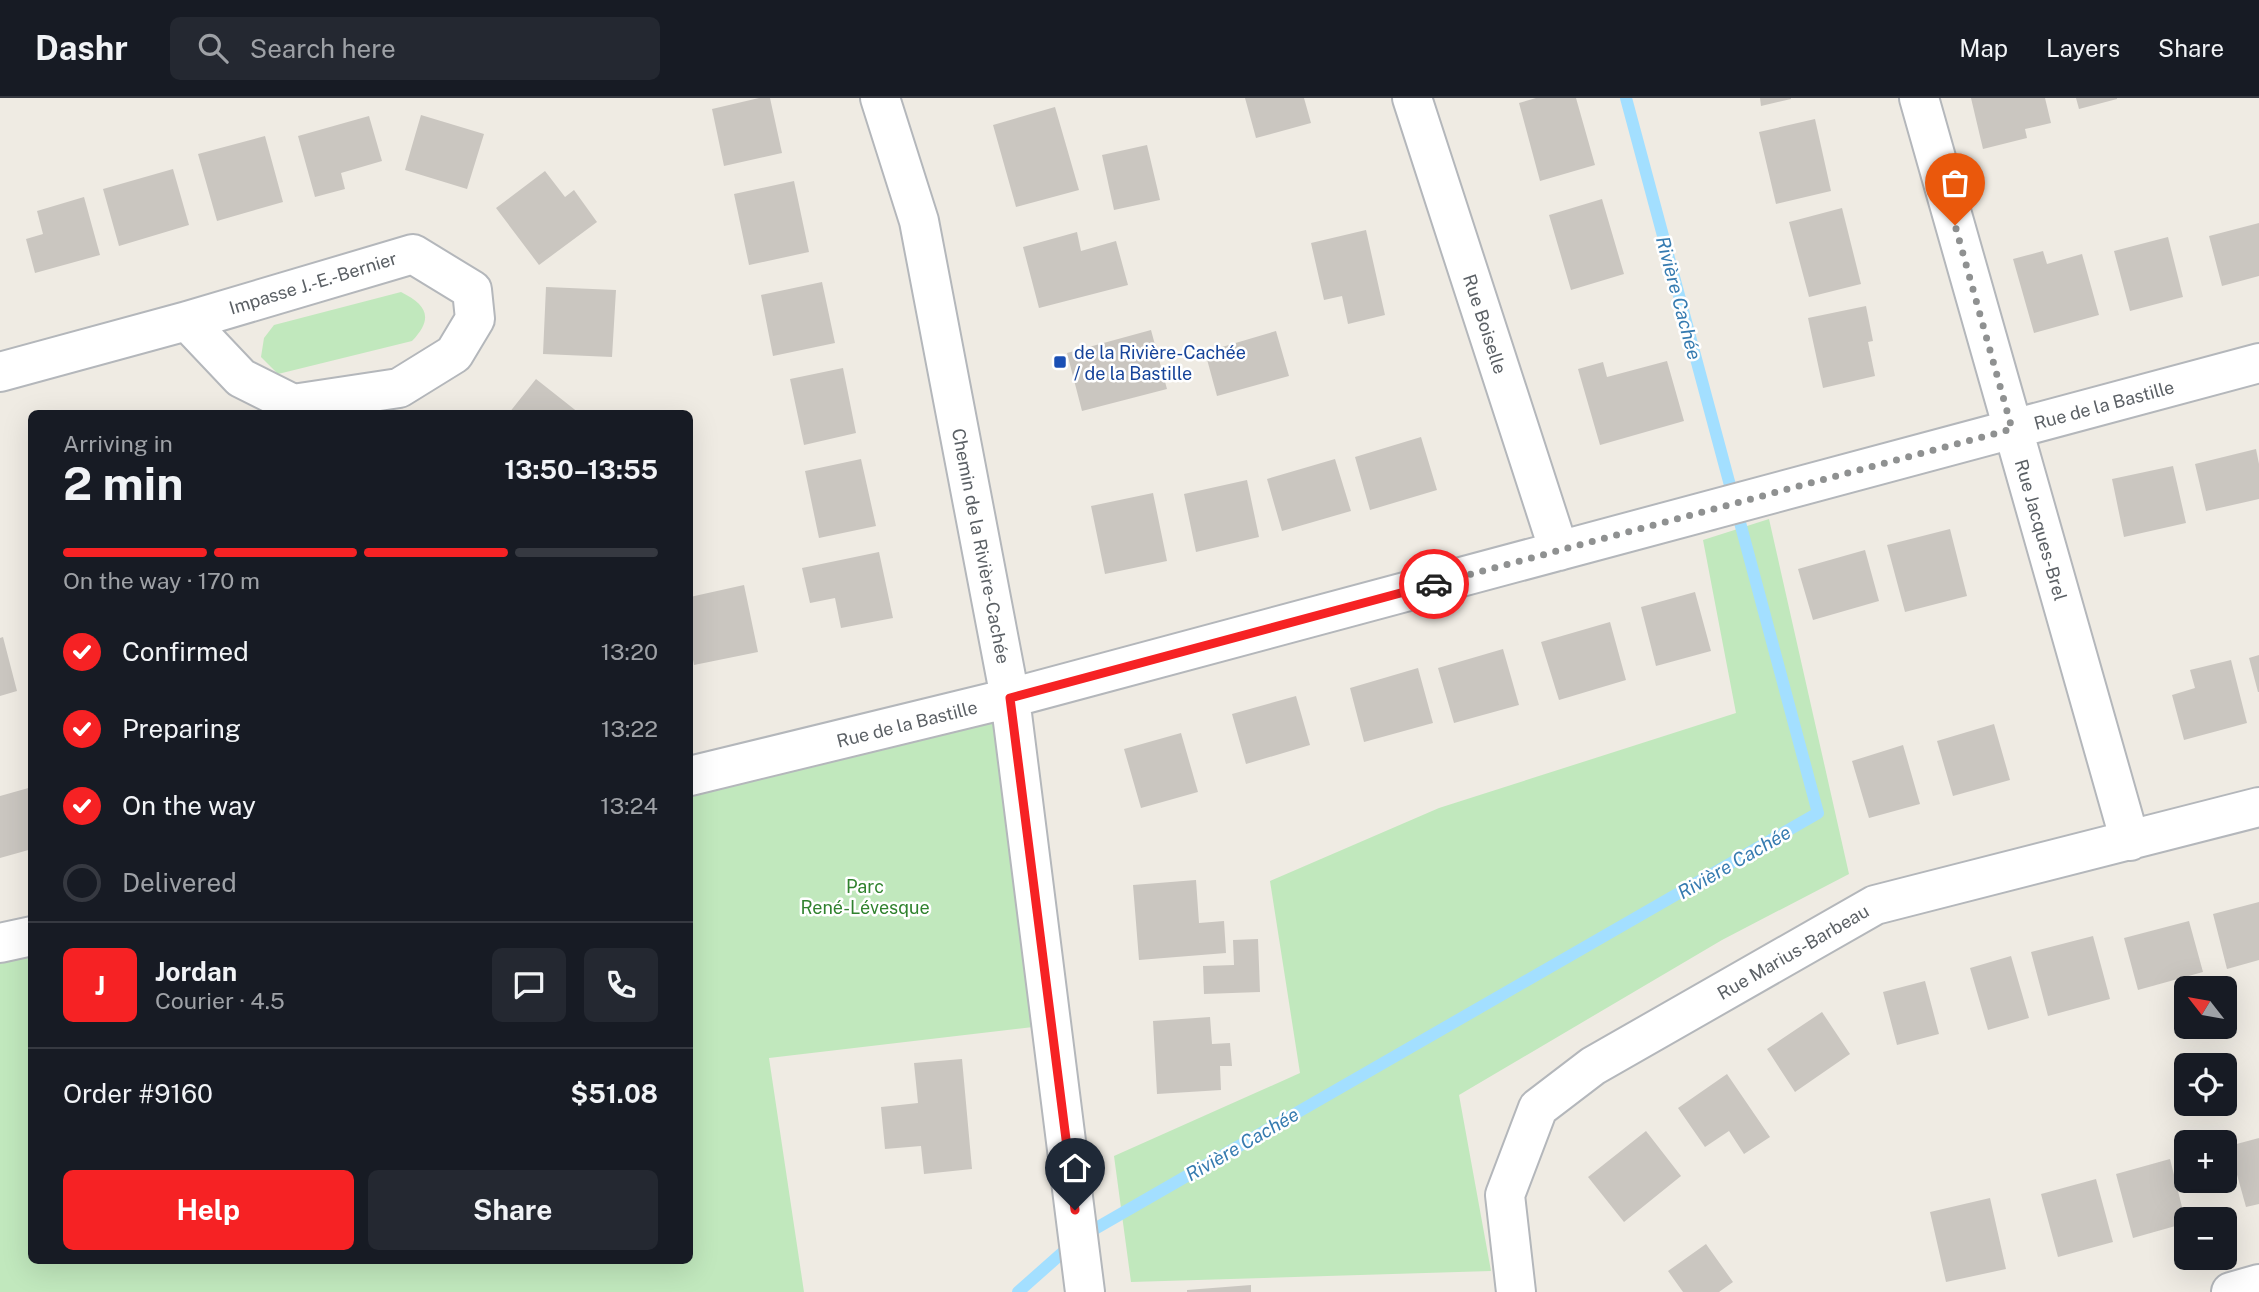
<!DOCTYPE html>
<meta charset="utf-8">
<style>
:root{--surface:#171b24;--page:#242831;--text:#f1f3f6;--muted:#9ea1a6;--line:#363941;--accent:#f62224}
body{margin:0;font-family:"Public Sans",sans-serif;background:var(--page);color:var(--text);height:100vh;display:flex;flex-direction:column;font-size:26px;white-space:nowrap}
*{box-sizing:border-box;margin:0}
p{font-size:23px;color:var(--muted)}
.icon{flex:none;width:38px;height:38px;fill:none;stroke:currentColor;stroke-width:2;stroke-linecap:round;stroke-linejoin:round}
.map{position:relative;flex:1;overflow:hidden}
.details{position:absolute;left:28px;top:312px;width:665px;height:854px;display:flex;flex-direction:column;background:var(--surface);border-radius:10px;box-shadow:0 7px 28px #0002}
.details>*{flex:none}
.needle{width:46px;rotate:301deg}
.controls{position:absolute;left:2174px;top:878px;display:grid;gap:14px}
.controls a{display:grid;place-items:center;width:63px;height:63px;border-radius:10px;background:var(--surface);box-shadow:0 7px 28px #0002;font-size:35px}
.pin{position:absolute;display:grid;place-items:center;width:60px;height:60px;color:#fff;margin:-72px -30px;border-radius:50% 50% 50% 0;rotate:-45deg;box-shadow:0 0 7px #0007}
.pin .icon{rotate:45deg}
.courier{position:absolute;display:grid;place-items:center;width:70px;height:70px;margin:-35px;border:5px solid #f62224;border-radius:50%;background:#fff;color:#222;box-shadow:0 2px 9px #0007}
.overview em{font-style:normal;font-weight:700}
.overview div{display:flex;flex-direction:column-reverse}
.overview{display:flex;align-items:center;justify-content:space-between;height:119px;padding:0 35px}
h1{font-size:46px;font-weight:700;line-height:52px}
.bar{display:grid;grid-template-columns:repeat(4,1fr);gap:10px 7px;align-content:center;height:84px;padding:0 35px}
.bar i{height:9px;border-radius:5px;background:var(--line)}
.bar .selected{background:var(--accent)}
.bar p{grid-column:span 4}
.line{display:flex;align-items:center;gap:18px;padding:0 35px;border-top:2px solid var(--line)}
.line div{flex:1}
.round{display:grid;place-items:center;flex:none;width:74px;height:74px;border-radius:10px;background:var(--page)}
ol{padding:0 35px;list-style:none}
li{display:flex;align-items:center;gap:21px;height:77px}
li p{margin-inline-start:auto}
li .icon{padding:7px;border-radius:50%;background:var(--accent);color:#fff;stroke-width:4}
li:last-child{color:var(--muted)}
li i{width:38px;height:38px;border:4px solid var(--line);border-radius:50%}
.cta{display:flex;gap:14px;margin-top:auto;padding:14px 35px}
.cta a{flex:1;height:80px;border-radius:10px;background:var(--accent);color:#fff;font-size:28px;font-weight:700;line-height:80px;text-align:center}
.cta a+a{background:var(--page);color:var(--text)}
header{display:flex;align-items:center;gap:42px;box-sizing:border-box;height:98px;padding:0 35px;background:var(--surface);border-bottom:2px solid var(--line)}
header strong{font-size:33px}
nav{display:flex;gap:38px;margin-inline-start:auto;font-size:24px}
.search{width:490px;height:63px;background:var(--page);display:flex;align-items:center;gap:18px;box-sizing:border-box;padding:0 24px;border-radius:10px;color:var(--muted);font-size:26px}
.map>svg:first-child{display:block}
.green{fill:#c1e8bd}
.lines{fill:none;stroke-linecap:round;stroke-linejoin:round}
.stream{stroke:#a3dfff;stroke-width:12}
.building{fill:#cac6c0}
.minor-casing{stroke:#b4b7bb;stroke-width:42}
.minor{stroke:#fff;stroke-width:38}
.done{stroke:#8f9191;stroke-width:7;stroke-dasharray:0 12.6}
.route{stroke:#f62224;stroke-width:9}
.transit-dot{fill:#1a4fb4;stroke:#fff;stroke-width:2.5}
.labels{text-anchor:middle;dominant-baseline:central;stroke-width:5;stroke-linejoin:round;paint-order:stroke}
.street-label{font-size:18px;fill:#5b6065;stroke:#fff}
.transit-label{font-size:18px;fill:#164399;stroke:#fff;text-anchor:start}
.park-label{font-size:18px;fill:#30822e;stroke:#fff}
.water-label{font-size:19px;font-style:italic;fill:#367bb0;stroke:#fff}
</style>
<header>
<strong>Dashr</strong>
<div class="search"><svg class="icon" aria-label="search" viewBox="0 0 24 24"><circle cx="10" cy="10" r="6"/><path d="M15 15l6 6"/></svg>Search here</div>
<nav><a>Map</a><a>Layers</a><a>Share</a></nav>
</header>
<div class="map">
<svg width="2259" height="1194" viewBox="0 0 2259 1194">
<rect width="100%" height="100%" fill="#efebe3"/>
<!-- green -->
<path class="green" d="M401,194C427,207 434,220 412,243L278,276L261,259L264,240L274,227Z
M1769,421L1849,776L1722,842L1459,997L1491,1173L1131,1184L1114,1058L1300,975L1270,783L1439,710L1736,615L1703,442Z
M1001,610L1033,929L769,960L804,1194H0V859L31,851L32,1162H690V687Z"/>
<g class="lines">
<!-- stream -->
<path class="stream" d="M1018,1194L1079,1140L1818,715L1626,0"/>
</g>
<!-- building -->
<path class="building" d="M759,0H770L782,55L724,68L712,11Z
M1245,0H1304L1311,25L1256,40Z
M1536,0H1576L1595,67L1540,83L1519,5Z
M1760,0H1791V1L1761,8Z
M1971,0H2045L2051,25L2025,31L2027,40L1983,51Z
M2076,0H2117V1L2079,11Z
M1055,9L1079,92L1016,109L993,27Z
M421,17L484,36L467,91L405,72Z
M369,18L382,63L341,75L345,91L315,99L298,38Z
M1815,21L1831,93L1776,106L1759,34Z
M265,38L283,104L217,123L198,56Z
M1147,47L1160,102L1114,112L1102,57Z
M173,71L189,127L119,148L103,91Z
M545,73L565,99L574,92L597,124L539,167L496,110Z
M794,83L809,154L749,167L734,96Z
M84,99L100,157L35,175L26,141L43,136L37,113Z
M1602,101L1624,176L1571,192L1549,117Z
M1842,110L1861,186L1809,199L1789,124Z
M2259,125V178L2222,188L2209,138Z
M1366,132L1385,217L1348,226L1342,198L1324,202L1311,145Z
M1077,134L1081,153L1116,143L1128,187L1039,210L1023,149Z
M2168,139L2183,199L2130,213L2114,153Z
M2043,153L2047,166L2082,156L2099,217L2034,235L2013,161Z
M822,184L835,245L773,258L761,197Z
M546,189L616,192L612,259L543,256Z
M1866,208L1873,243L1868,244L1875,278L1823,290L1808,220Z
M1151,232L1167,291L1082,313L1067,255Z
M1276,233L1289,278L1217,298L1205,254Z
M1667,263L1684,323L1600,347L1578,271L1603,264L1607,279Z
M843,270L856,335L804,347L790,281Z
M536,281L579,315H509Z
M1421,339L1437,392L1370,412L1355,359Z
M2256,351L2259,366V401L2206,413L2195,366Z
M861,361L876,428L819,440L805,373Z
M1335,361L1351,413L1282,433L1267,381Z
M2173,368L2186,425L2124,439L2112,381Z
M1247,382L1259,439L1196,454L1184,396Z
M1153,395L1167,463L1105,476L1091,408Z
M1950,431L1967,498L1905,514L1887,447Z
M1865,452L1879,503L1813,522L1798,471Z
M879,454L893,520L841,530L835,500L810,505L802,470Z
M744,487L758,554L694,567L690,545V499Z
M1695,494L1711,553L1656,568L1641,509Z
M1610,524L1626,582L1559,602L1541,544Z
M3,539L17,593L0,598V540Z
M1503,551L1519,607L1454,625L1438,570Z
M2259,557V594H2258L2249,560Z
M2231,562L2247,625L2184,642L2172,597L2195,590L2190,572Z
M1418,570L1433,625L1364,644L1350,590Z
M1296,598L1310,647L1246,666L1232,616Z
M1994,626L2010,682L1953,698L1937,643Z
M1181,635L1198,694L1141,710L1124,651Z
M1903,647L1920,706L1869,720L1852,663Z
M32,689V751L0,760V698Z
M1196,782L1199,825L1224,823L1226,855L1139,862L1133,787Z
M2259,804V862L2227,871L2213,816Z
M2189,823L2203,874L2138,892L2124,840Z
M2093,838L2110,901L2048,918L2031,854Z
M1258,841L1260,894L1204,896L1203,868L1234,867L1233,842Z
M2011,858L2029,920L1988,932L1970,870Z
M1925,883L1939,936L1897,947L1883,894Z
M1822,914L1850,956L1795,994L1767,951Z
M1210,919L1212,946L1230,945L1232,968H1220L1221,992L1157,996L1153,923Z
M962,961L972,1071L924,1076L921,1048L885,1051L881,1009L918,1005L914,965Z
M1727,976L1770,1039L1744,1056L1729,1033L1705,1049L1678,1010Z
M1646,1033L1681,1078L1624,1124L1588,1079Z
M2259,1040V1106L2246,1109L2229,1048Z
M2170,1061L2186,1125L2133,1140L2116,1076Z
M2096,1081L2113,1144L2058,1159L2041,1096Z
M1990,1100L2006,1171L1946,1184L1930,1114Z
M1706,1146L1733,1184L1719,1194H1683L1668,1173Z
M1251,1187V1194H1187V1192Z"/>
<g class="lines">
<defs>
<path id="minor" d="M880,0L919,123L1010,600L1085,1194
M1412,0L1559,453
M1919,0L2130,743
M0,274L187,223L413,156L472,192L475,221L454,256L399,290L293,306L241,280L187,223
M690,678L1010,600L2259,265
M0,845L32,838
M1516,1194L1505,1097L1538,1010L1593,968L1875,807L2259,709
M2231,1194L2259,1186"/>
</defs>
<!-- minor casing -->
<use href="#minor" class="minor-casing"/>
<!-- minor -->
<use href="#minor" class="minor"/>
</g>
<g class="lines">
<!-- done -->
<path class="done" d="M1434,486L2012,331L1955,127"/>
<!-- route -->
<path class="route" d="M1075,1112L1010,600L1434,486"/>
</g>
<!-- markers -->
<rect class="transit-dot" x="1053" y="257" width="14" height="14" rx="3.5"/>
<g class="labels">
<!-- street labels -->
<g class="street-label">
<text transform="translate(313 185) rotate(-17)">Impasse J.-E.-Bernier</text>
<text transform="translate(1485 226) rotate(72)">Rue Boiselle</text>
<text transform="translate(2104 307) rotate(-15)">Rue de la Bastille</text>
<text transform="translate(2041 432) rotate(74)">Rue Jacques-Brel</text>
<text transform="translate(981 448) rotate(79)">Chemin de la Rivière-Cachée</text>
<text transform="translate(907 626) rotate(-14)">Rue de la Bastille</text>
<text transform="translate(1793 854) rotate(-30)">Rue Marius-Barbeau</text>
</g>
<!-- transit labels -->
<g class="transit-label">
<text x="1074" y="254">de la Rivière-Cachée<tspan x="1074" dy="21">/ de la Bastille</tspan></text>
</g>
<!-- park labels -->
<g class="park-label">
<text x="865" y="788">Parc<tspan x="865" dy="21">René-Lévesque</tspan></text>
</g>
<!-- water labels -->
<g class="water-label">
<text transform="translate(1679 200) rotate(75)">Rivière Cachée</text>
<text transform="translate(1734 764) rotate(-30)">Rivière Cachée</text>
<text transform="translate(1242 1046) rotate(-30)">Rivière Cachée</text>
</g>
</g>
</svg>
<div class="controls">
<a><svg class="needle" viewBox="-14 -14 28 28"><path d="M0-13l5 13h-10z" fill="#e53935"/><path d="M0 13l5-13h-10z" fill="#9ea1a6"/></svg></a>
<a><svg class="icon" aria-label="locate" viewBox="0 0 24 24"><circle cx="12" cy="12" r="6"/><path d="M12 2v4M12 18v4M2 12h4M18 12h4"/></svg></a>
<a>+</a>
<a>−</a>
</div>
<div class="pin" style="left:1955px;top:127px;background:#ea580c"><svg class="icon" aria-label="bag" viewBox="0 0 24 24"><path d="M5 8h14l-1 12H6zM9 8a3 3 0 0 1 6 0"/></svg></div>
<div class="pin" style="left:1075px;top:1112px;background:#1f2937"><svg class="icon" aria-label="home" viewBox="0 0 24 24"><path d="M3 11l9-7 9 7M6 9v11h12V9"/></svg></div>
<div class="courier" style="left:1434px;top:486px"><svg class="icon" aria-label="car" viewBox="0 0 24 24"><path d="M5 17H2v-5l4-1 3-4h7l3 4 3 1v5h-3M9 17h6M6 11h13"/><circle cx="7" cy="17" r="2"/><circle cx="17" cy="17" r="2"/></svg></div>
<section class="details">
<div class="overview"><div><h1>2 min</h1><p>Arriving in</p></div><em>13:50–13:55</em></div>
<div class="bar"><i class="selected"></i><i class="selected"></i><i class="selected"></i><i></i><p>On the way · 170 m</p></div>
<ol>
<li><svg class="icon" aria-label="check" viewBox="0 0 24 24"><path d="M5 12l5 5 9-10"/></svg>Confirmed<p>13:20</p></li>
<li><svg class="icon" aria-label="check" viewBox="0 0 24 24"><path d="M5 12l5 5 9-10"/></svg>Preparing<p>13:22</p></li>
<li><svg class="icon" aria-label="check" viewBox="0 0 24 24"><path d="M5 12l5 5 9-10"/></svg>On the way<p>13:24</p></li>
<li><i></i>Delivered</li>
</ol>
<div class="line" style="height:126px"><b class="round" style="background:var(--accent);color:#fff">J</b><div><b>Jordan</b><p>Courier · 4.5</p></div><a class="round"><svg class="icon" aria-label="chat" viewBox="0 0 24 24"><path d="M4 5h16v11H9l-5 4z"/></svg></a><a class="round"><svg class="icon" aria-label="phone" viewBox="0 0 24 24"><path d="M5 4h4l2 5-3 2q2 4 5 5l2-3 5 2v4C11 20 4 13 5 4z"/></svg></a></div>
<div class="line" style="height:91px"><div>Order #9160</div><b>$51.08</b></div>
<div class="cta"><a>Help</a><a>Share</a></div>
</section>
</div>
